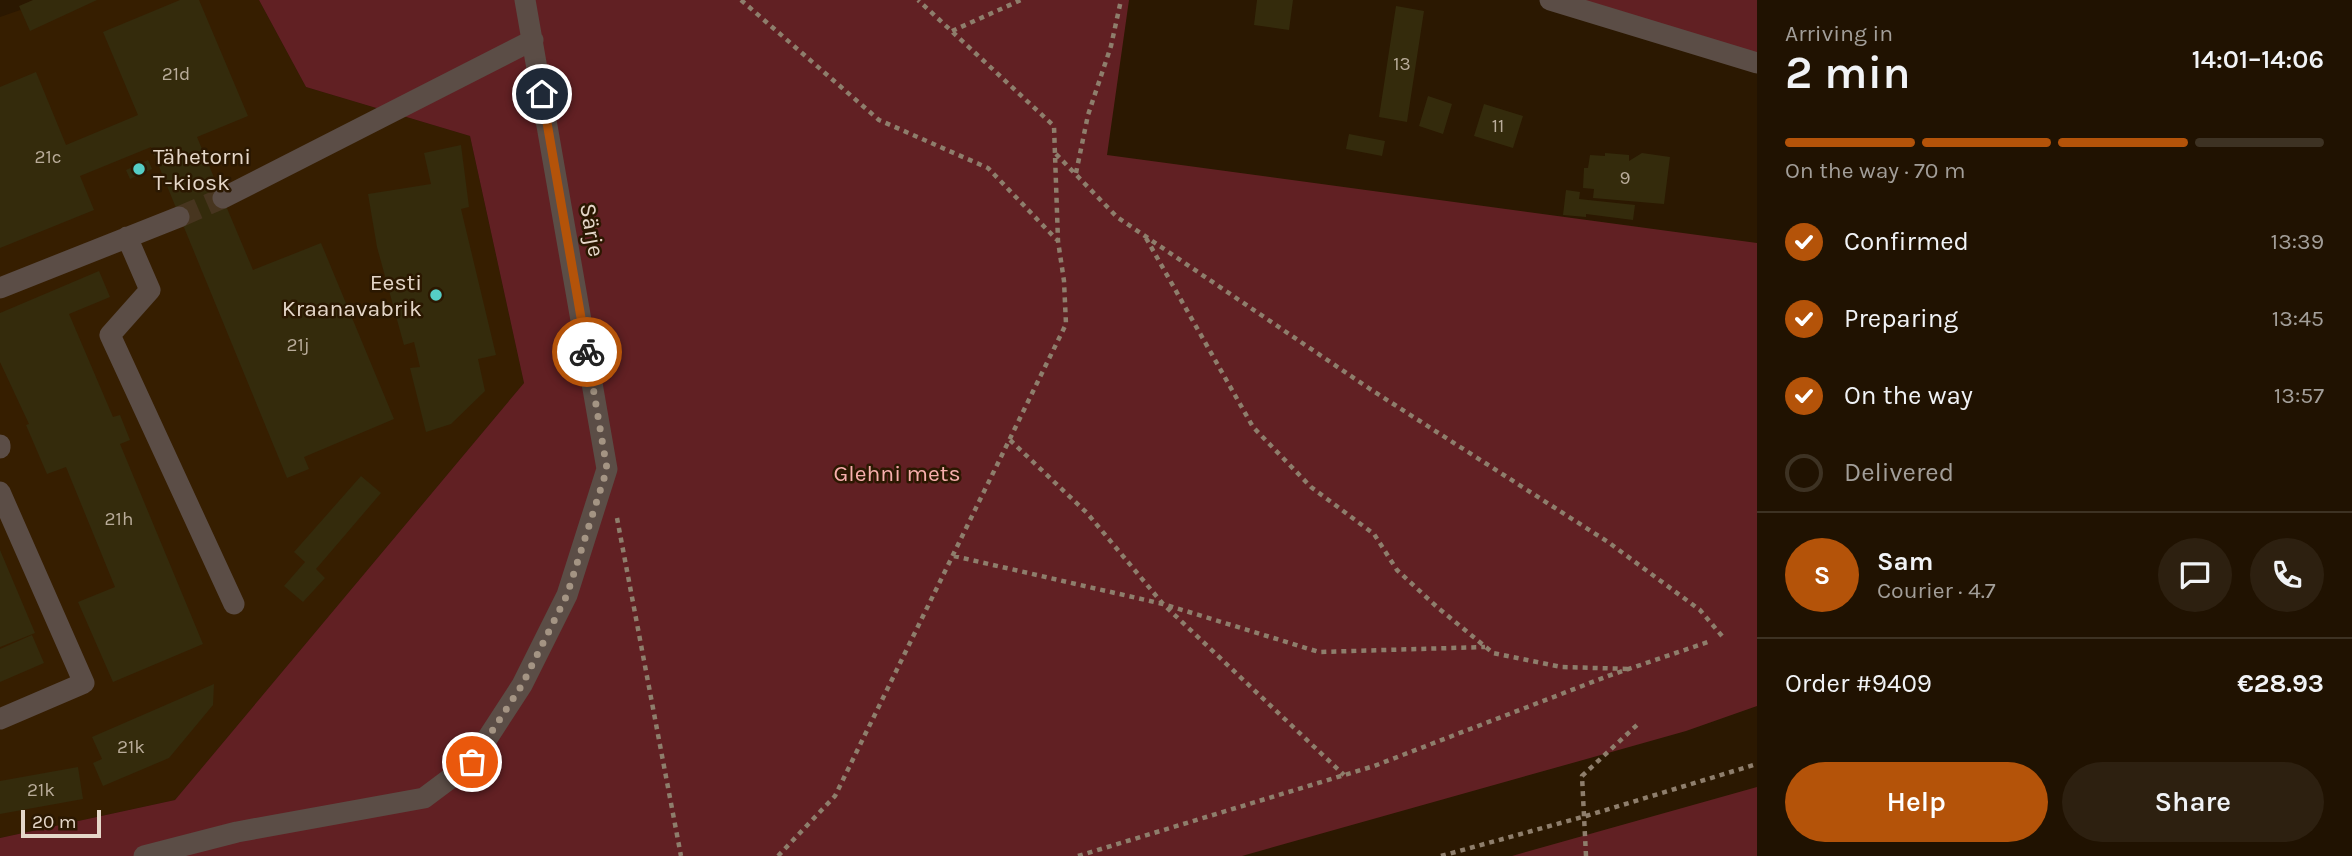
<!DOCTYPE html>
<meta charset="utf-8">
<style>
:root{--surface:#201201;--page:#2d2010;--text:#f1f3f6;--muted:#a29e99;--line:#3d3223;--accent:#b45309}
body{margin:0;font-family:Karla,sans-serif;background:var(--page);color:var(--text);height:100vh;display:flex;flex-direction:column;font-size:26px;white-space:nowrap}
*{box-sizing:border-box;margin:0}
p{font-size:23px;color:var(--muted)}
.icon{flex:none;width:38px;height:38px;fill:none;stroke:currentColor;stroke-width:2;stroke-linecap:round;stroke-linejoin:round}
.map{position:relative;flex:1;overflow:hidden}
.panel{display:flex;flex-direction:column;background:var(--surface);width:595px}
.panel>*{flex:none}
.scale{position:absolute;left:21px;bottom:18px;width:80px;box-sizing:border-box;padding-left:7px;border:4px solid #e5d7c9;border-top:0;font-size:19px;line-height:24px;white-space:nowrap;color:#e5d7c9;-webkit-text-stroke:5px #2b1801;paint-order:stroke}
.pin{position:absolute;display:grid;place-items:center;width:60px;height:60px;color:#fff;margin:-30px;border:4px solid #fff;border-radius:50%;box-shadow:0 2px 7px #0007}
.courier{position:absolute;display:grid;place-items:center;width:70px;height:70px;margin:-35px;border:5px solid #b45309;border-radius:50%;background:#fff;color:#222;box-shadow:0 2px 9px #0007}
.head em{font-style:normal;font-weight:600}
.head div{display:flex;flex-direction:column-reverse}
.head{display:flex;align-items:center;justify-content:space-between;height:119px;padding:0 28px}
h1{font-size:46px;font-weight:600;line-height:52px}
.bar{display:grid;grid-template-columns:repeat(4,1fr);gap:10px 7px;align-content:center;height:84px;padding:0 28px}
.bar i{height:9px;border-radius:5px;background:var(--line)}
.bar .on{background:var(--accent)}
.bar p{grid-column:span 4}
.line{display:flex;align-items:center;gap:18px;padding:0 28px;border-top:2px solid var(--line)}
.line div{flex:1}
.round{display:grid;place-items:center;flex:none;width:74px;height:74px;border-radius:37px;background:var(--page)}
ol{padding:0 28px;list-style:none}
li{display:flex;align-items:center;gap:21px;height:77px}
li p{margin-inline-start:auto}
li .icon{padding:7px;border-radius:50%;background:var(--accent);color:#fff;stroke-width:4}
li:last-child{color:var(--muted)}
li i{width:38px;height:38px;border:4px solid var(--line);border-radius:50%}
.primary-button{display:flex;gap:14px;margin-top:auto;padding:14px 28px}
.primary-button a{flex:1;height:80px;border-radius:42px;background:var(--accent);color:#fff;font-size:28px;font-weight:600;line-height:80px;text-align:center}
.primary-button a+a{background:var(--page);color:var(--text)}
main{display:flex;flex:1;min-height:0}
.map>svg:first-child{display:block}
.built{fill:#361e00}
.green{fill:#612023}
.building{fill:#342b0c}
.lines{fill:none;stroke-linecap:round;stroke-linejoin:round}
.minor-tunnel{stroke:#47351f;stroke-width:21;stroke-dasharray:21 10;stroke-linecap:butt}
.path{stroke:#8e7e6c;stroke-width:4.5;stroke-dasharray:5 5;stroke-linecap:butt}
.minor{stroke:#5b4d46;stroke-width:21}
.done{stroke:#a49483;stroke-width:7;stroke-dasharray:0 12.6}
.route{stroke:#b45309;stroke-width:9}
.poi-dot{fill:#55cec6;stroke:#2b1801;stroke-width:2.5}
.labels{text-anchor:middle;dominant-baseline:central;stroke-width:5;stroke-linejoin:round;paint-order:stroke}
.number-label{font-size:19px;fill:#b9ac9a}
.poi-label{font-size:23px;fill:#e5d7c9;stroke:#2b1801;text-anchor:start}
.street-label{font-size:23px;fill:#e5d7c9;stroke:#2b1801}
.park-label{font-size:23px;fill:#f8afad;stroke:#2b1801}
</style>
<main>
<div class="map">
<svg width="1757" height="856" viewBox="0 0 1757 856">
<rect width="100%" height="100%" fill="#2b1801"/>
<!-- built -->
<path class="built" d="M49,0H259L306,87L470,136L524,383L175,800L0,838V17Z"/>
<!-- green -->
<path class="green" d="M259,0H1129L1107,155L1757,243V706L1686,731L1242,856H0V838L175,800L524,383L470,136L306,87Z
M1550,0H1757V63Z
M1757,787V856H1512Z"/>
<!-- building -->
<path class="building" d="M33,0H97L30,31L19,6Z
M180,0H199L248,116L197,137L253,270L321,243L394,419L304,457L309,469L287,478L151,147L80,176L94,210L0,248V87L36,72L66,145L138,115L103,32Z
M1257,0H1293L1289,30L1254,25Z
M1396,6L1424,11L1407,122L1379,117Z
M1428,96L1452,104L1443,134L1419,126Z
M1484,104L1523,116L1513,148L1474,136Z
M1349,134L1385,141L1382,156L1346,149Z
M461,145L469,207L461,209L496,355L478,359L485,391L451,424L426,432L410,368L420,367L414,342L404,345L377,247L368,194L431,184L424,153Z
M1605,153L1629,155V161L1642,153L1670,157L1664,204L1593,198L1594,189L1583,188L1584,168H1588L1590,155L1605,156Z
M148,160L152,169L130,179L126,170Z
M1566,190L1580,192L1579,199L1635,205L1633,220L1586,214V217L1563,215Z
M99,271L110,297L69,314L113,417L120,415L130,440L120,444L203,644L113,682L78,602L115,587L66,467L47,474L26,425L29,424L0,362V313Z
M361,476L381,493L316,569L325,578L303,602L284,586L305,562L294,552Z
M0,550L35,633L0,647Z
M32,635L44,663L0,682V649Z
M214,684L213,705L169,758L103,786L93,763L102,759L92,737Z
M78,767L83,799L0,814V781Z"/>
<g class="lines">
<!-- minor-tunnel -->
<path class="minor-tunnel" d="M179,217L223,198"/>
<!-- path -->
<path class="path" d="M741,0L879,120L988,168L1057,240
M952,31L1021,0
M1056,154L1117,217L1370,389L1608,542L1700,610L1722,636
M1076,173L1088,115L1111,46L1121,0
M1146,238L1253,427L1311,487L1374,534L1397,570L1437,607L1493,653L1561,667L1632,669
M1010,440L1087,513L1163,604L1344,775
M617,518L681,856
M954,556L1163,604L1319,652L1485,647
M778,856L835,796L1066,324L1064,281L1058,241L1054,126L918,0
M1078,856L1374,766L1608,676L1708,642
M1441,856L1586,816L1757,764
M1586,856L1582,776L1638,724"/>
<!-- minor -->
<path class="minor" d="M1550,0L1757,63
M223,198L533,40
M127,237L150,290L110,335L234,604
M0,288L179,217
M0,445V448
M0,492L84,683L0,719
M144,856L237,832L424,798L472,762L522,685L567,595L607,469L525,0"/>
</g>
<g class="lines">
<!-- done -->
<path class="done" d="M472,762L522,685L567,595L607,469L587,352"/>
<!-- route -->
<path class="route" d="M542,94L587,352"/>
</g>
<!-- markers -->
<g class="poi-dot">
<circle cx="139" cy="169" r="7"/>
<circle cx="436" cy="295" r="7"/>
</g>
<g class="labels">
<!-- number labels -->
<g class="number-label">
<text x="1402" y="64">13</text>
<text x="176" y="74">21d</text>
<text x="1498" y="126">11</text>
<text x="48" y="157">21c</text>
<text x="1625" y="178">9</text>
<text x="298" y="345">21j</text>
<text x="119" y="519">21h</text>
<text x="131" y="747">21k</text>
<text x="41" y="790">21k</text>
</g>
<!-- poi labels -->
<g class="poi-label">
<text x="153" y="156">Tähetorni<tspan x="153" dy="26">T-kiosk</tspan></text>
<text x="422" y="282" text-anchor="end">Eesti<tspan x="422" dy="26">Kraanavabrik</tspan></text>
</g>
<!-- street labels -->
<g class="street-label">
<text transform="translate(592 230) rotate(80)">Särje</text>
</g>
<!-- park labels -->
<g class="park-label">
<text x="897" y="473">Glehni mets</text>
</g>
</g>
</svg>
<div class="scale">20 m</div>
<div class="pin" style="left:472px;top:762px;background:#ea580c"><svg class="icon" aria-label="bag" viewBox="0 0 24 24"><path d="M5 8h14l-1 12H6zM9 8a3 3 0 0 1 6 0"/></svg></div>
<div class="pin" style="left:542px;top:94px;background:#1f2937"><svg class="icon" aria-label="home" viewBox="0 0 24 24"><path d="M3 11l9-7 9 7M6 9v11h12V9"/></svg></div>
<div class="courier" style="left:587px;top:352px"><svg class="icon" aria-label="bike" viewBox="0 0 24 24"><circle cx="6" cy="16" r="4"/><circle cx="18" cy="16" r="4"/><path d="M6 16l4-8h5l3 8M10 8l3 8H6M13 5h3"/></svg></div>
</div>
<section class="panel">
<div class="head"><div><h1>2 min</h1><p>Arriving in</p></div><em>14:01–14:06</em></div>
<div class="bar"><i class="on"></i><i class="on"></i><i class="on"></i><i></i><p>On the way · 70 m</p></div>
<ol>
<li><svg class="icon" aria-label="check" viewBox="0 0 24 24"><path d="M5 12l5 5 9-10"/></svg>Confirmed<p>13:39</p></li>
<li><svg class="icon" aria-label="check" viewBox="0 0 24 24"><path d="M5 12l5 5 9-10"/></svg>Preparing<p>13:45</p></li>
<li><svg class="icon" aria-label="check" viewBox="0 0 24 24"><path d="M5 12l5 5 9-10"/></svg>On the way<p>13:57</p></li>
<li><i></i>Delivered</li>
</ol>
<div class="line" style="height:126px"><b class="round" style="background:var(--accent);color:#fff">S</b><div><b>Sam</b><p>Courier · 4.7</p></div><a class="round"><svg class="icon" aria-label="chat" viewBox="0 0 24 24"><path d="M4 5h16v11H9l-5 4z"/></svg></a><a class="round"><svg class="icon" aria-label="phone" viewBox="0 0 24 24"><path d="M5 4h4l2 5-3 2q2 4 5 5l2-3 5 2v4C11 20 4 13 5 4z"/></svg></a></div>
<div class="line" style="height:91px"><div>Order #9409</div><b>€28.93</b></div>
<div class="primary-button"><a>Help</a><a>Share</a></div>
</section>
</main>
